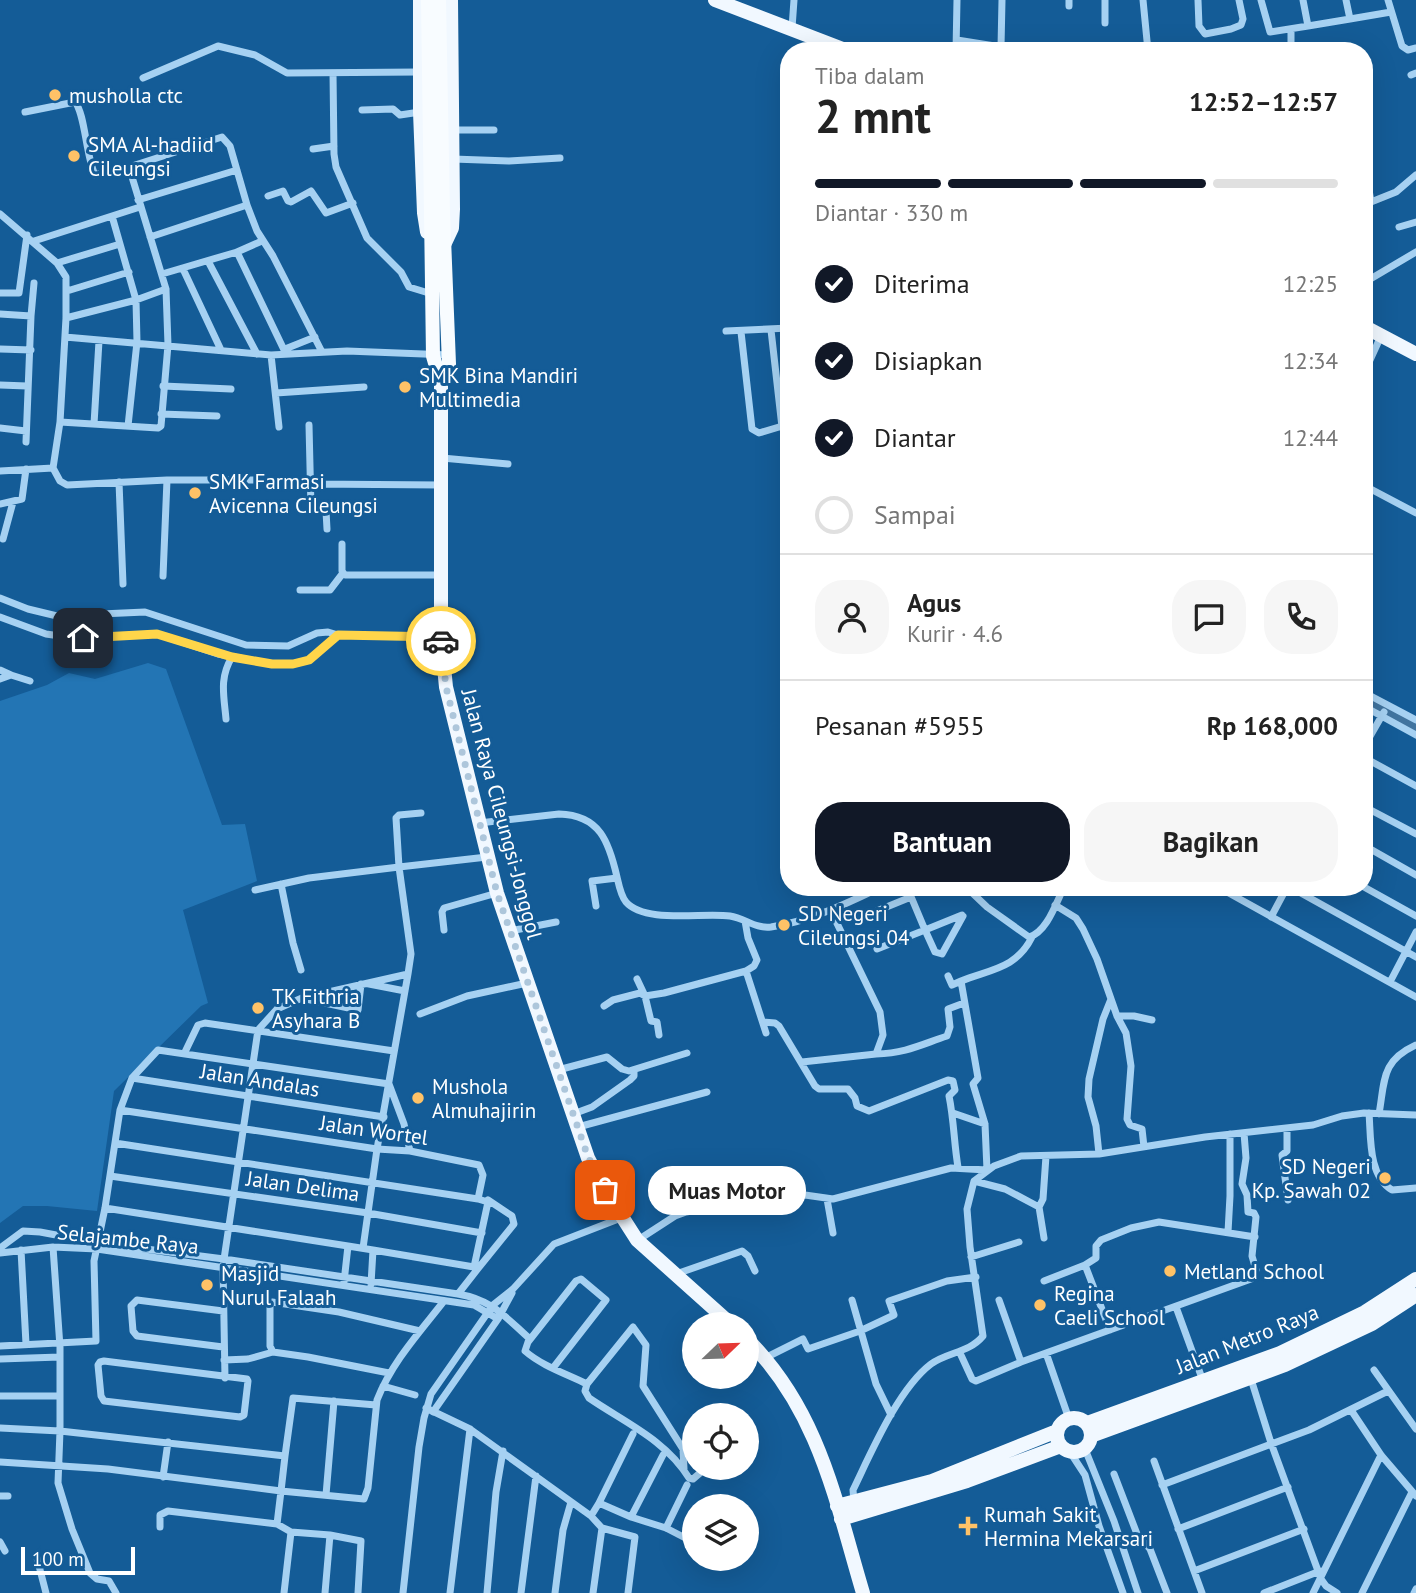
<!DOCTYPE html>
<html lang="id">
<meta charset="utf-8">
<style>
:root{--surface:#fff;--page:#f6f6f6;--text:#222;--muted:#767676;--line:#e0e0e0;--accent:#111827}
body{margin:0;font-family:"PT Sans",sans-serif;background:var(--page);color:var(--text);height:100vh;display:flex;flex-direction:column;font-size:26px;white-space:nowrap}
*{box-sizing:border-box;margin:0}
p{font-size:23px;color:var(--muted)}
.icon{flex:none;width:38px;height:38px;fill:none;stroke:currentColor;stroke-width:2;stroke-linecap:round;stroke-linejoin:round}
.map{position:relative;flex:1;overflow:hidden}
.drawer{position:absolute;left:780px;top:42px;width:593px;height:854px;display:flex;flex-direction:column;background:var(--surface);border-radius:28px;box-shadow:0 7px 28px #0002}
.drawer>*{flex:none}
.needle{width:46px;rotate:67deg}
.controls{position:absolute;left:682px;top:1312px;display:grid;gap:14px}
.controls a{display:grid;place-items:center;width:77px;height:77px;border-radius:50%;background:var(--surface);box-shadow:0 7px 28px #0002;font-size:35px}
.scale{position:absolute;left:21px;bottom:18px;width:114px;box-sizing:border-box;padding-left:7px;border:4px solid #fff;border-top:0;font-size:19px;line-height:24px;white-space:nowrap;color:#fff;-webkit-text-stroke:5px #145c97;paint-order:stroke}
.pin{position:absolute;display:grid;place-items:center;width:60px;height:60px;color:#fff;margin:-30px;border-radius:14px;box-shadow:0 4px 10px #0006}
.courier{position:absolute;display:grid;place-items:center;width:70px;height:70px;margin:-35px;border:5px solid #ffd54a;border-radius:50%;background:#fff;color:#222;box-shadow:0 2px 9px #0007}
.bubble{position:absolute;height:49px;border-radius:24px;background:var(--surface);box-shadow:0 7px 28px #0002;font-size:23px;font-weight:700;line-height:49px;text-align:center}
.summary em{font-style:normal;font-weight:700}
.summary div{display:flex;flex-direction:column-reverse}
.summary{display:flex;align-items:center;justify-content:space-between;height:119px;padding:0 35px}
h1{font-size:46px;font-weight:700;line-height:52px}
.bar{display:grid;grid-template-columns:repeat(4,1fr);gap:10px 7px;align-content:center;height:84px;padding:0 35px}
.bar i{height:9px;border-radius:5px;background:var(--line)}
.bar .current{background:var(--accent)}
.bar p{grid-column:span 4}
.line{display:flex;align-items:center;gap:18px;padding:0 35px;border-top:2px solid var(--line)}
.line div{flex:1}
.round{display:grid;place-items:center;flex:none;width:74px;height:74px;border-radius:28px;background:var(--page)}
ol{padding:0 35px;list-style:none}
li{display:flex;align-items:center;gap:21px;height:77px}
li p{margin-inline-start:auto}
li .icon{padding:7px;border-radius:50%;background:var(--accent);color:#fff;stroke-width:4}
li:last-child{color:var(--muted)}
li i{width:38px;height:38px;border:4px solid var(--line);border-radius:50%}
.action{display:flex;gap:14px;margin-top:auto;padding:14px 35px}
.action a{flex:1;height:80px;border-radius:28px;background:var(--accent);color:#fff;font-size:28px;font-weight:700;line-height:80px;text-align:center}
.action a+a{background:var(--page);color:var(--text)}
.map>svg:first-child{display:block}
.green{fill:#2375b4}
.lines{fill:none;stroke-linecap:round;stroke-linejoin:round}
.river{stroke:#41749f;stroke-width:14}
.minor{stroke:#a6d1f2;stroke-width:7}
.primary{stroke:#f1f8ff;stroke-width:14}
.trunk{stroke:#f8fcff;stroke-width:14}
.done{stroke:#adc6db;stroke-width:7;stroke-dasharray:0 12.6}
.route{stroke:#ffd54a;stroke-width:9}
.poi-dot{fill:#ffc267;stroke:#145c97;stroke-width:2.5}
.labels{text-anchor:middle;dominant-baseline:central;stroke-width:6;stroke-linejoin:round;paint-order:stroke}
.poi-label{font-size:21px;fill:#fff;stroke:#145c97;text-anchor:start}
.street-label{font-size:21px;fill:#fff;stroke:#145c97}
</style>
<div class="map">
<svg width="1416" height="1593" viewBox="0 0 1416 1593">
<rect width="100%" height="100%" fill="#145c97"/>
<!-- green -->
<path class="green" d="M148,663L166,669L222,825L245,824L257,881L183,910L208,1003L201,1006L114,1091L97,1211L47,1206H23L0,1223V701L47,685L69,673L95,679Z"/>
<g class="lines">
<!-- river -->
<path class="river" d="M1365,700L1416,729"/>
<!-- minor -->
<path class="minor" d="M1002,0L1001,47L1017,51
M1069,0V6
M1105,0V23
M1143,0L1148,51
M1198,0L1199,26L1205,34L1231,29L1241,25L1243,19L1239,0
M1261,0L1270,32L1308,26L1303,0
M1346,0L1350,19L1391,12
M1388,0L1402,46L1408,50L1416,48
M1308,26L1350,19
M792,28L794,0
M1291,29V51
M957,40L1001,47
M956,51L957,0
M333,73L334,154L336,167L367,238L401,272L409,287L432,294
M1411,75L1416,73
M143,78L218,46L255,55L287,73L419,72
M362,110L393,109L400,115L420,112
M25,112L75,102C85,113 86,157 95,175L129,167
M453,130H494
M313,149L334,146
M453,159L509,161L560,158
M1365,165L1371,202L1396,192L1416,175
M268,196L283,191L288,201L291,202L311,191L326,213L353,203
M138,200L237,170
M0,214L57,263L66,277V318L60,422L53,468
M112,216L136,300L166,289
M1399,227L1416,222
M150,237L247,205
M34,241L140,207
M237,252L286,354
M208,261L257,354
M57,263L120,244
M1365,263L1368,274L1372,278L1416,252
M183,269L221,350
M162,274L237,252L262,241
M67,291L129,272
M0,293H19L27,235
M0,314L31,316L26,442
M31,316L34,283
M66,318L136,300L137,342L128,426
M771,330L782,427
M726,331L789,328
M741,332L752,429L759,433L789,424
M65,337L271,355L347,351L449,355
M1365,346L1372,331
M0,349L31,350
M285,349L315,337
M271,355L279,427
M1365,371L1381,336
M0,385L27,386
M163,386L231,389
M276,393L364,387
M161,414L217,416
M60,422L158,428L161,426L168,345L166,289L129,167L222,137L230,146L247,205L257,231L273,256L322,352
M94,424L99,341
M309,425L311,508L326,511L327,529
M0,428L26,431
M442,458L508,464
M0,471L53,468L60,481L67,485L167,480H276L311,484L441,485
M788,478H789
M119,482L123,584
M1365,486L1416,513
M0,504L22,499L26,469
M3,539L13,502
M342,544V571L345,575H441
M163,576L167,480
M300,590H330L343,573
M0,598L28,609L57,616L145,612L246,645L288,646L317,633L328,632L338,635L441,637
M0,617L46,634L67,637L83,638L157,634L218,654L272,664H293L309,660L338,635
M0,670L11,675
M0,679L11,675L30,681
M1365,693L1416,720
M1365,707L1416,735
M226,719C224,696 219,678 232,657
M1365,745L1384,712
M1365,758L1416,786
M1365,807L1416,834
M479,823L559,814C600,815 609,842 617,877C619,886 621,896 626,902C645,924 704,912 730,916C745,918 755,929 771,927C810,921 846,904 881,887
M1365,846L1416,875
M281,884L293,943L301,970
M907,887L925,930L962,915
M966,887L987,907L1029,937C1047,932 1056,903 1064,887
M1218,887L1416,997
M1290,887L1416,957
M1364,887L1416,916
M255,890L309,878L399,867L396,818L399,815L421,813
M910,893L924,887
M1055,905L1076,918L1083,929L1097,959L1117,1016L1126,1033L1131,1066L1127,1119L1130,1125L1142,1129L1144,1147
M596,906L592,881L617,878
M862,917L911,897
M1271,917L1287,887
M444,930L442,912L444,908L497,893
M510,931L556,922
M877,949L925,930L935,952L942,954L963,916
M746,971L766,1033
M948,976L952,985L961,981
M637,979L645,996L664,993L746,971L754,966L757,960L748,938L745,921
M1390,982L1416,932
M369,984L405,991
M306,999L358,1010L361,984
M604,1006L613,1000L640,993L645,996L651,1021L657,1022L659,1035
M420,1014L467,996L527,983
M1117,1016H1134L1152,1020
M763,1022L775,1023L779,1026L815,1086L819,1089H848L855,1098L857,1106L869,1111L948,1080L953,1081L955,1090L949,1096C954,1120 954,1144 958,1167
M185,1052L198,1025L205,1023L394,1051
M876,1054C906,1053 920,1045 947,1036L950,1027L948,1009L964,1003
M802,1062L876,1054L883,1035L880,1012L831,911
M558,1070L607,1057L622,1069L629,1071L687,1053
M132,1078L384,1117
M120,1110L377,1149L410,1151L479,1165L483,1175L478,1199L488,1202L474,1267L476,1271L458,1294
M953,1113L985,1124
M1369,1113C1371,1137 1368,1176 1392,1190L1416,1188
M573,1114L592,1107L630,1080L634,1076V1070
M1379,1114C1385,1080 1381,1061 1416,1045
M578,1127L707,1092
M1287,1129V1151L1282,1155L1288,1200
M115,1143L478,1199
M1099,1154L1096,1126L1088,1097L1089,1079L1103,1019L1111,999
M987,1170L985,1124L973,1084L978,1078L961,981C991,969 1016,969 1032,937
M110,1176L368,1213L482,1233
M974,1181L1005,1189L1039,1207
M827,1199L833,1233
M105,1208L348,1246
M1228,1232L1230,1196V1134
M1044,1238L1039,1207L1043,1199L1046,1156
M638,1240L675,1216L686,1212L741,1202L805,1195L833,1199L951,1168L987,1170
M0,1248L23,1231L40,1232L99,1243L224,1259L458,1294C493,1300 505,1317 530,1339
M363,1248L377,1149L408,974
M21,1250L26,1344
M373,1250L474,1267
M0,1253L53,1247L97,1249L474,1305L498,1319
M971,1257L1019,1242
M1085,1265L1110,1330
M476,1271L514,1224L512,1216L488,1200
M676,1274L742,1251L748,1256L755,1271
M1044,1281L1085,1265L1096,1258V1246L1101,1240L1131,1228L1159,1222L1255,1237
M344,1282L348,1246L373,1250L371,1284
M852,1300L876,1384L891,1415
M999,1300L1021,1362
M1176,1307L1203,1381
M223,1311L137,1300L131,1306L133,1331L137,1336L223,1347
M0,1346L96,1341L94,1261L105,1208L120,1110L132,1078L158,1050L389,1084L404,1124L410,1151
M960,1353L972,1379L976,1381L1021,1362L1251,1279L1256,1270L1252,1256L1256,1217L1254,1213L1248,1212L1247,1195L1242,1184L1246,1158L1244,1133
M1046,1353L1069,1419
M765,1358L803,1339L808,1349L860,1331L894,1315L889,1301L947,1281L976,1277
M0,1359L60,1357
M224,1360L248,1359L273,1352
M104,1361L247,1379L248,1381L244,1415L240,1417L104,1401L101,1396L98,1365L100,1362Z
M553,1368L606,1300L581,1279L576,1281L528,1342L525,1351C542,1366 567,1374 587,1384L585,1391L589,1398C624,1422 666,1440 689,1478L693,1479L700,1473
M1374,1370L1416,1429
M389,1373L308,1357L273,1352L270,1346V1304L272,1302L339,1312L420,1331
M225,1378L223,1266L258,1030L277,1009L302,998L408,974L411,954L399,867L487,857
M1251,1379L1271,1443L1321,1579L1326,1586L1337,1593
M587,1384L633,1327L646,1345L643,1386L683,1449L684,1469
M383,1386L415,1395
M0,1396H60V1347L53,1247
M426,1408L470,1429L591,1516L602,1528L593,1593
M1351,1410L1381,1455L1416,1496
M433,1412L498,1319L512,1293
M0,1428L60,1431V1396
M1085,1449L1114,1521L1138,1593
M1070,1452L1085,1475L1099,1526L1123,1593
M285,1456L281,1491L364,1499L368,1488L377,1400C392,1362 419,1333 444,1301
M1154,1461L1202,1593
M0,1462L108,1469L281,1491L277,1524
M1114,1474L1137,1534L1150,1549L1167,1593
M163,1477L168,1442
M1162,1485L1309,1430L1388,1391
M326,1495L334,1401
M0,1496H8
M854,1502L853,1490C871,1453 898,1389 931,1364C947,1352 969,1353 983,1336L970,1247L967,1209L974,1181L994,1166L1021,1156L1099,1154L1205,1137L1313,1125L1342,1116L1364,1113L1416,1115
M599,1503L633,1434
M591,1516L599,1503L631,1517L666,1528L695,1543
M631,1517L663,1455
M160,1527V1515L168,1511L277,1524L291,1532L330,1535
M602,1528L635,1537L628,1593
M666,1528L687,1485
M1178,1529L1288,1487
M0,1542L5,1551
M37,1558L46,1593
M1194,1571L1304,1529
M116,1593L109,1581L97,1579L90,1573L72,1529L58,1483L60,1431L285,1456L293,1398L376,1405
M284,1593L291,1532
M325,1593L330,1535L361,1541L358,1593
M403,1593L419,1447L424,1418L431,1394L493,1305L513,1289L554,1244L621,1218
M450,1593L470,1429
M487,1593L496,1492L503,1451
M521,1593L536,1476
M555,1593L563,1530L571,1502
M1264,1593L1320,1571
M1313,1593L1381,1455
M1362,1593L1412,1492
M1414,1593L1416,1589"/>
<!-- primary -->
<path class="primary" d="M420,0V112L424,213L427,232
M715,0L848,51
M444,245L452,228L453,209L451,0
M1365,327L1416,354
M441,373V637L446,687L497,893L588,1158L605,1190L637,1240L732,1325
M747,1339C819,1411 835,1499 863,1593
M1057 1435a17 17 0 1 1 34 0a17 17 0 1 1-34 0Z
M1087,1423L1280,1353L1365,1312L1416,1279
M1091,1436L1285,1365L1372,1324L1416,1295
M837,1506L932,1481L1057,1431
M841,1519L967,1481L1061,1446"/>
<!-- trunk -->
<path class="trunk" d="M428,0L433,356L437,370L441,373L449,364L443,213L439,0"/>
</g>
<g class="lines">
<!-- done -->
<path class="done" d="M441,641L446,687L497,893L588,1157L605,1190"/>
<!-- route -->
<path class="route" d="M83,638L157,634L232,657L272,664H293L309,660L338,635L441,637V641"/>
</g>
<!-- markers -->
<g class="poi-dot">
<circle cx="55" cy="95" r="7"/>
<circle cx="74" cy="156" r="7"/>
<circle cx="405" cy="387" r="7"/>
<circle cx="195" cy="493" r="7"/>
<circle cx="784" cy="925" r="7"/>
<circle cx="258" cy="1008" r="7"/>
<circle cx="418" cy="1098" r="7"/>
<circle cx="1385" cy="1178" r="7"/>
<circle cx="1170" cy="1271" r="7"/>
<circle cx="207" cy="1285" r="7"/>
<circle cx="1040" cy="1305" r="7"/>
<path d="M964.5 1515.5h7v7h7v7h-7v7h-7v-7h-7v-7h7z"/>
</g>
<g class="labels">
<!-- poi labels -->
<g class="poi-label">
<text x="69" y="95">musholla ctc</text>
<text x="88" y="144">SMA Al-hadiid<tspan x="88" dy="24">Cileungsi</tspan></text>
<text x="419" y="375">SMK Bina Mandiri<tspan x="419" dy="24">Multimedia</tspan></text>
<text x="209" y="481">SMK Farmasi<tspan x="209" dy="24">Avicenna Cileungsi</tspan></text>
<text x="798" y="913">SD Negeri<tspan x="798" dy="24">Cileungsi 04</tspan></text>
<text x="272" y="996">TK Fithria<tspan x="272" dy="24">Asyhara B</tspan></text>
<text x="432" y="1086">Mushola<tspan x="432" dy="24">Almuhajirin</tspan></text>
<text x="1371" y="1166" text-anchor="end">SD Negeri<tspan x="1371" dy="24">Kp. Sawah 02</tspan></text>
<text x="1184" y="1271">Metland School</text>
<text x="221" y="1273">Masjid<tspan x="221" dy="24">Nurul Falaah</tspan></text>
<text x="1054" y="1293">Regina<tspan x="1054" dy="24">Caeli School</tspan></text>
<text x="984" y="1514">Rumah Sakit<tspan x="984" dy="24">Hermina Mekarsari</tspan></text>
</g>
<!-- street labels -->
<g class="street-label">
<text transform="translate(502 814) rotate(75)">Jalan Raya Cileungsi-Jonggol</text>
<text transform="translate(260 1080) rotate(9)">Jalan Andalas</text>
<text transform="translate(374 1130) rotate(8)">Jalan Wortel</text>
<text transform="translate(303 1186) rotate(8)">Jalan Delima</text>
<text transform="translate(128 1239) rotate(6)">Selajambe Raya</text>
<text transform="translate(1247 1339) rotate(-22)">Jalan Metro Raya</text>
</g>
</g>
</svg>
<div class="controls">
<a><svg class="needle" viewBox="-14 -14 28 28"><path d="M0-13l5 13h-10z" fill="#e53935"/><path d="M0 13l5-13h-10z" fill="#767676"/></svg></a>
<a><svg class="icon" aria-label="locate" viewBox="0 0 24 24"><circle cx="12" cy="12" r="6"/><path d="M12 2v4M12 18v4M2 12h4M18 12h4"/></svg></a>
<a><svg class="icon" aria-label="layers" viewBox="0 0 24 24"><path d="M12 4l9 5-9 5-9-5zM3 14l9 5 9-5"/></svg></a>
</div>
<div class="scale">100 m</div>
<div class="pin" style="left:605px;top:1190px;background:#ea580c"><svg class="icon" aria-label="bag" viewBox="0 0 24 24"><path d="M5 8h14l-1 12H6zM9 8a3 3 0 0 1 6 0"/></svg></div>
<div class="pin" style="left:83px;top:638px;background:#1f2937"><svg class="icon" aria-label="home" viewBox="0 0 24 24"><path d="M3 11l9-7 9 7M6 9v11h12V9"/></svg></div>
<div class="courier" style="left:441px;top:641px"><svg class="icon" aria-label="car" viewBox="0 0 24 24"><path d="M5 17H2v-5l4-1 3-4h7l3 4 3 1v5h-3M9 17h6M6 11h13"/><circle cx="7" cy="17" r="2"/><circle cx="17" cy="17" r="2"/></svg></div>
<div class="bubble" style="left:648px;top:1166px;width:158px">Muas Motor</div>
<section class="drawer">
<div class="summary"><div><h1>2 mnt</h1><p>Tiba dalam</p></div><em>12:52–12:57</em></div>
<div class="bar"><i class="current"></i><i class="current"></i><i class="current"></i><i></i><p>Diantar · 330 m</p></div>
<ol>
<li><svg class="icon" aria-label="check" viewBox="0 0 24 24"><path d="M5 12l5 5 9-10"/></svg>Diterima<p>12:25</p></li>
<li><svg class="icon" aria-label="check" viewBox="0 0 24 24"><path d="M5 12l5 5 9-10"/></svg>Disiapkan<p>12:34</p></li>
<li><svg class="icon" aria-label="check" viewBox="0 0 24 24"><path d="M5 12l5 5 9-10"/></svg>Diantar<p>12:44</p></li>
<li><i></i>Sampai</li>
</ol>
<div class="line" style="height:126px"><a class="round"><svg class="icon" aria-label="person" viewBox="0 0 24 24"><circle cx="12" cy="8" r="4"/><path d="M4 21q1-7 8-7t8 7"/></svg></a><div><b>Agus</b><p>Kurir · 4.6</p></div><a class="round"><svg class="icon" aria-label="chat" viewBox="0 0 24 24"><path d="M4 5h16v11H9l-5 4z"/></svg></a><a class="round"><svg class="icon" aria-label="phone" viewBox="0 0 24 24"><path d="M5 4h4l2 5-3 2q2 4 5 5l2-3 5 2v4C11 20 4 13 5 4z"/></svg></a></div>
<div class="line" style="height:91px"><div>Pesanan #5955</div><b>Rp 168,000</b></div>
<div class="action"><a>Bantuan</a><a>Bagikan</a></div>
</section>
</div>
